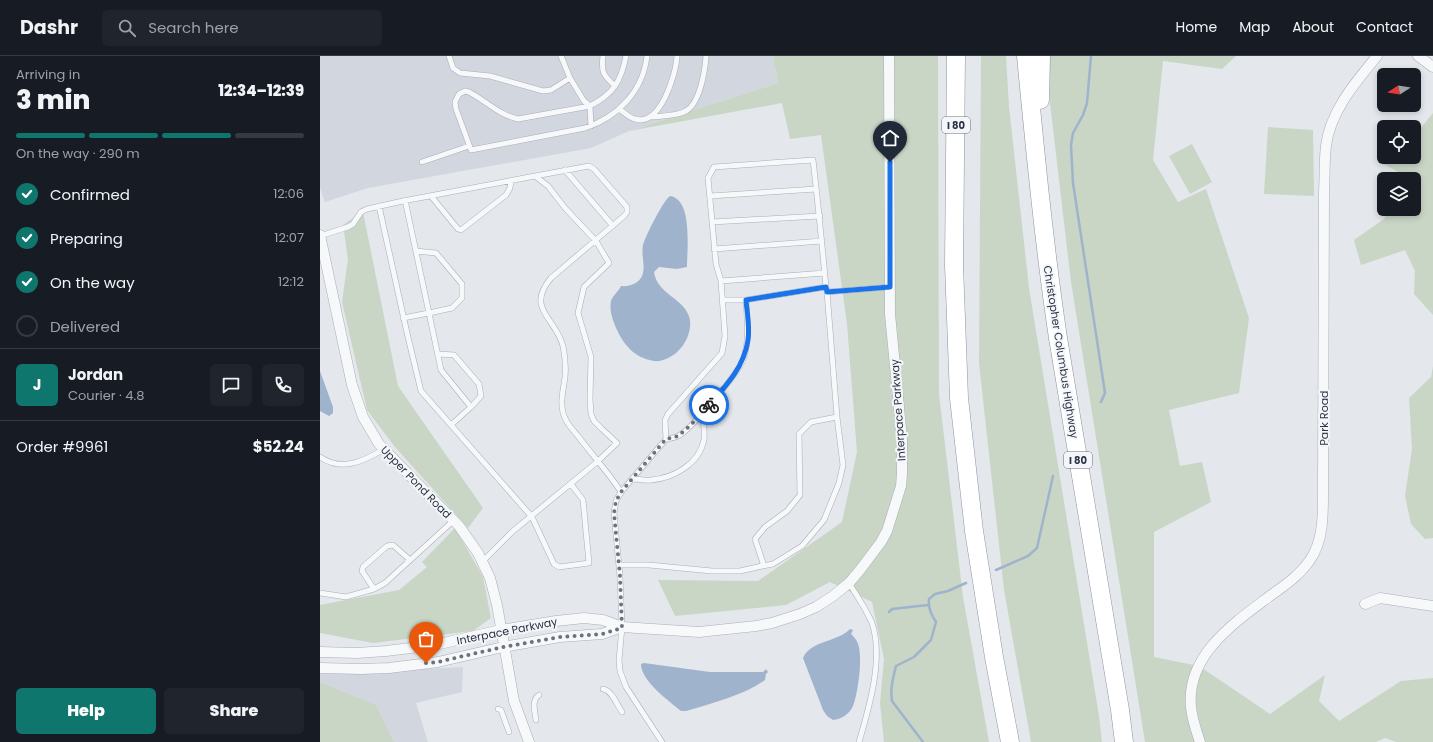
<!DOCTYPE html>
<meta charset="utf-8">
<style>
:root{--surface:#171b24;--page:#20242c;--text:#f1f3f6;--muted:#9ea1a6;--line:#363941;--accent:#0f766e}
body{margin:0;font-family:Poppins,sans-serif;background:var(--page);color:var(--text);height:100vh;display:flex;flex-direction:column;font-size:15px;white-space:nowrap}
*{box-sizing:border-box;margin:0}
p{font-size:13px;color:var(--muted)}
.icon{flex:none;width:22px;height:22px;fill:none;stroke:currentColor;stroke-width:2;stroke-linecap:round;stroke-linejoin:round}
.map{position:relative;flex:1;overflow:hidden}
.details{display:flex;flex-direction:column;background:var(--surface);width:320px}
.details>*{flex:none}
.needle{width:26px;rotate:258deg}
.controls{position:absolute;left:1057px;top:12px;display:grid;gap:8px}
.controls a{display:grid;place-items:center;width:44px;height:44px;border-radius:6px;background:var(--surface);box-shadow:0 2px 6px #0003;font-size:20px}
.pin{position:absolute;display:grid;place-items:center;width:34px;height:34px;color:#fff;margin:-41px -17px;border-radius:50% 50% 50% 0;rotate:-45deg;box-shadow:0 0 4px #0007}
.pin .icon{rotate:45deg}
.courier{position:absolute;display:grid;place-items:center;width:40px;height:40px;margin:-20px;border:3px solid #1a73e8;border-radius:50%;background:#fff;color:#222;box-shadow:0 1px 5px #0007}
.headline em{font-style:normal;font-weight:800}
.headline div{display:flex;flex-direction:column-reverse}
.headline{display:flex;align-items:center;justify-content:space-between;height:68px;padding:0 16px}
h1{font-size:26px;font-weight:800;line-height:30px}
.bar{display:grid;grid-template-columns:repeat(4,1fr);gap:6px 4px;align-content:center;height:48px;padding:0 16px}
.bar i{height:5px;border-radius:3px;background:var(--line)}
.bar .current{background:var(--accent)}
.bar p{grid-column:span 4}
.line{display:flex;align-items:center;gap:10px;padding:0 16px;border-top:1px solid var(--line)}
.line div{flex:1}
.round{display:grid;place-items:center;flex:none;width:42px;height:42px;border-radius:6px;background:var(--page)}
ol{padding:0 16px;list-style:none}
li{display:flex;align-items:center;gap:12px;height:44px}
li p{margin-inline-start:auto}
li .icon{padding:4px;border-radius:50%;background:var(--accent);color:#fff;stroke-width:4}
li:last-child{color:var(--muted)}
li i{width:22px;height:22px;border:2px solid var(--line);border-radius:50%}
.cta{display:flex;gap:8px;margin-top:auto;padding:8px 16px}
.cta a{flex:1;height:46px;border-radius:6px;background:var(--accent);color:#fff;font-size:16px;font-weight:800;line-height:46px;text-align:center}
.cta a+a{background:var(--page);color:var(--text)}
header{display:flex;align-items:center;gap:24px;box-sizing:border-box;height:56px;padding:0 20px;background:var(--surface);border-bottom:1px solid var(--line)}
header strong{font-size:19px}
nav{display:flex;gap:22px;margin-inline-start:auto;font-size:14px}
.search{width:280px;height:36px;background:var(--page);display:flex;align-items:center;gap:10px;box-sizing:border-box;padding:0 14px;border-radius:6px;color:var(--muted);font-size:15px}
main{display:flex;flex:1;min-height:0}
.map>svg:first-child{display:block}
.built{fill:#d2d6de}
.green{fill:#c9d6c5}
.water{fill:#9fb4cc}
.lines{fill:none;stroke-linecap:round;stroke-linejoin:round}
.stream{stroke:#9fb4cc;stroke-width:2.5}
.lane-casing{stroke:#a9aeb7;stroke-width:6}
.street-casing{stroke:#a9aeb7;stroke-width:11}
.highway-casing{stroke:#8b94a3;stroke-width:19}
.lane{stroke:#f7f8fa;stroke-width:5}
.street{stroke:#f7f8fa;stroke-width:10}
.highway{stroke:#fff;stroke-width:18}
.done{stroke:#6c737f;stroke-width:4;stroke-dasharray:0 7.2}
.route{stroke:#1a73e8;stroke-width:5}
.labels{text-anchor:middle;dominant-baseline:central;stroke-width:4;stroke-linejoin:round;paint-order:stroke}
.shield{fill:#f4f6f9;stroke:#676e7b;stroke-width:1}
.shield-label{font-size:10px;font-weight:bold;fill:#2b3445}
.street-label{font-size:11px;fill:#2b3445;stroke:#f4f6f9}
</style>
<header>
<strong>Dashr</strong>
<div class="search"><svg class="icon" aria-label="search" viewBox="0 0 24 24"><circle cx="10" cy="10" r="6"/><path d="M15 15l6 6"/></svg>Search here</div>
<nav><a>Home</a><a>Map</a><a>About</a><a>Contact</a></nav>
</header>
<main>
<section class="details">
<div class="headline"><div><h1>3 min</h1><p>Arriving in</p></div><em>12:34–12:39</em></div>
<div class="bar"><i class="current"></i><i class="current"></i><i class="current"></i><i></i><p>On the way · 290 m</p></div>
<ol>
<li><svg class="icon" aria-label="check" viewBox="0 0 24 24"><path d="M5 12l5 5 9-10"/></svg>Confirmed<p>12:06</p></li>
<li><svg class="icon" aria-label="check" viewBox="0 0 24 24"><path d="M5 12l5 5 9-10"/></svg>Preparing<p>12:07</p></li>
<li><svg class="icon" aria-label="check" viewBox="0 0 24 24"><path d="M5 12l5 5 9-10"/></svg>On the way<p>12:12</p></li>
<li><i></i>Delivered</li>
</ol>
<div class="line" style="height:72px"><b class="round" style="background:var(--accent);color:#fff">J</b><div><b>Jordan</b><p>Courier · 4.8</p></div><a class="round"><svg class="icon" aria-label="chat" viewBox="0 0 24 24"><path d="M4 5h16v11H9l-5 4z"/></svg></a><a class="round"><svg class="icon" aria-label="phone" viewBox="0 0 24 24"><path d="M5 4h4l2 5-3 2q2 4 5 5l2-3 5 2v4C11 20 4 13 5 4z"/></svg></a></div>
<div class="line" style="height:52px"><div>Order #9961</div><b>$52.24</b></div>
<div class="cta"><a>Help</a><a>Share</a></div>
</section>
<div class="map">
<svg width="1113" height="686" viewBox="0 0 1113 686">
<rect width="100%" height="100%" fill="#e4e7ec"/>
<!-- built -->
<path class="built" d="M0,0H453L458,27L309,75L271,92L48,132L5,146L0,132Z
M143,611L142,636L96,647L108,686H74L56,649L0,626V618Z"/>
<!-- green -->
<path class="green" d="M453,0H618L619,338L643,541L669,686H564L560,647L564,603L552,546L510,526L466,549L355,560L338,524L438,525L522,466L537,396L527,268L501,79L470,83L462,47L309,75L458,27Z
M661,0H686L689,51L709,232L779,660L782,686H711L684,534L659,307Z
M728,0H916L902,13L843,5L833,104L858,146L886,133L929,262L919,337L849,354L860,410L882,406L891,446L834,476V601L879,610L950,658L1005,619L999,645L1019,665L1081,625L1113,622V686H1076L1065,682L1056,686H825L751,226L730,47Z
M1113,57V259L1094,238L1095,215L1085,194L1041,209L1034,184L1064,163L1069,153H1094V123H1084L1085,120L1060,106L1066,101H1094V78L1100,73Z
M948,71L993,74L994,140L944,138Z
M872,88L892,126L870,138L849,100Z
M42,151L78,330L163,452L148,472L75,391L47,354L22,246L28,203L23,169L36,160Z
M1113,310V482L1105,483L1091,468L1085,440L1092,393L1089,342L1111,321Z
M135,472L163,521L171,562L153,575L53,587L0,577V549L79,534L107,511L102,506Z
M0,626L56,649L74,686H0Z"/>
<!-- water -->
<path class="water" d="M350,140C373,143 367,194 367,211L357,213L339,211L334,216C337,239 366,242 370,264C372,282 358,302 339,305C333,306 321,302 316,298C308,293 301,283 297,274C293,265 289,255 291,245C293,239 299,235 301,230C310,231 321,227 323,217C325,208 321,198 323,189C325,181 344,143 350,140Z
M0,315L13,351V357L9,360L0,355Z
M530,573L533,574L531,578C534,581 537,584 538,588C543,601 538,638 533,650C529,659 521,663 513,664L507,660L503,654L483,602C491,584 518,586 530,573Z
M324,607L390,616H443L446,613L448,616L446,618L445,624C422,640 392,647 366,655H361C349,645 321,625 321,608Z"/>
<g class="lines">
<!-- stream -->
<path class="stream" d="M771,0L767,47L763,59L753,77L751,89L753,127L785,337L781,346
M676,514L708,500L717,492L733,420
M569,556L572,553L608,549
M603,686L572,645C570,633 573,622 576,610L594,601L611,584L616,566C611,558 608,552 609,543L615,538L628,535L646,527"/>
<defs>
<path id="lane" d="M129,0L133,12L140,17L170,20L223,35L231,34L250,22L264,45L270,50L271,70
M241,0L250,22
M283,0C281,16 283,19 295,30
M306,0C301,26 293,38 270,50L198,63C179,59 166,45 149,36L145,35L139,38L135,46L136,53L151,94L265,72C298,61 323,35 327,0
M299,53C304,56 309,62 315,63C340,71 356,19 357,0
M332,61C342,60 357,60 366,55C380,47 385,15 386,0
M102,106L149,90
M245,114L293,170
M215,120L269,110L274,113L307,151V156L304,160L231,222C205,253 236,262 243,290C245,300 246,311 245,321C243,337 238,351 247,366C250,371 254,375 258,380C272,399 289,417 301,436
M111,140L138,173L141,174L186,139L190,132L191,125
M390,140L496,133
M59,150L87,277L101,335L212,461L234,508L239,511L269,507L263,444L251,428
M392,166L500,160
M0,180L28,171L33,168L41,156L47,153L83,145L215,120L228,130L245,152L276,185L289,207L264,231L258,257L271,301L270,343L271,358L274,365L282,373L297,387L277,406L193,475L162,506
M394,193L502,185
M96,195L116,197L142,228V242L132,252L109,257L121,314L151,351L131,369
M505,217L401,225L396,208L388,122L394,111L493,104C498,146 502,189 506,231L507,236L570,231
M507,236L517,361L491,366L479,378L480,439L467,455L445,471L435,483L443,507L442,510L453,508L482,490L504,464L519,427L523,409L517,361
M426,244L506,231
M83,262L109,257L85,144
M118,298L134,299L159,328L161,340L151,351
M346,383C350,382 355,382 358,380C370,375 418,317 423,304C430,285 427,264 426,244H403
M0,401C22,416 44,405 64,393
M313,423C318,423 325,425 331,424C354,422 379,408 384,384C385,375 383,365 383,356
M299,509H329L392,515H420L442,510
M529,527C537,540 546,553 552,567C564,602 549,652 539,686
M54,533L42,515L43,511L67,490L73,489L90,504
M0,537L26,541L54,533L65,527L133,465
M283,633C292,634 297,649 302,656
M178,653L181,654L189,676
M216,664C215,656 211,644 219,639
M342,686L306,631L300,615L299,604L302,571L300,521L294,457L296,445L301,436L346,383L345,364L348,358L402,297L405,280L401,225"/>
<path id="street" d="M1098,0L1113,11
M0,179L32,329L43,361L59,388L139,470L158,497L170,522L177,549L194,645L209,686
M1045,548L1060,542L1113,550
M0,596L37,597L66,595L115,589L181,574L236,565L264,562L283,564L302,571L379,576L436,570L452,567L480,558L496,551L513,540L529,527L540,514L561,486L567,475L581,430L582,418V383L570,258L569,0
M0,612L41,613L69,612L118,606L183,591L240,581L282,578L302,571
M880,686C876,674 872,663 871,651C866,599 914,567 950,540C964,530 980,519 990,504C1004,484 1003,457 1003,433L1004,136C1005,121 1004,105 1006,90C1010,55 1036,26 1057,0"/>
<path id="highway" d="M636,0L634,209L639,342L654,475L674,601L690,686
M706,0C715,94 724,188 738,282L800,654L804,686
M720,44L721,0"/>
</defs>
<!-- lane casing -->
<use href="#lane" class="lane-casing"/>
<!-- street casing -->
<use href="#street" class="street-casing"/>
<!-- highway casing -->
<use href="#highway" class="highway-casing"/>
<!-- lane -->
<use href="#lane" class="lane"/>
<!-- street -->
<use href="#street" class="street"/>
<!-- highway -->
<use href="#highway" class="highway"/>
</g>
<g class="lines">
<!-- done -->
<path class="done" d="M106,607L118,606L183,591L240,581L282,578L302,572L300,520L294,457L296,445L301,436L346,383L358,380L371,369L389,349"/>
<!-- route -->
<path class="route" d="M389,349C407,329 424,311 428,284C430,271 427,257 426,244L506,231L507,236L570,231V106"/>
</g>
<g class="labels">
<!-- shield labels -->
<g class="shield">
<rect x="622" y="61" width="28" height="16" rx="3"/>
<rect x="744" y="396" width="28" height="16" rx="3"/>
</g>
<g class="shield-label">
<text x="636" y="69">I 80</text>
<text x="758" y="404">I 80</text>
</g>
<!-- street labels -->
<g class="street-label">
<text transform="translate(741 296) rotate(81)">Christopher Columbus Highway</text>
<text transform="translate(578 354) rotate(-94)">Interpace Parkway</text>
<text transform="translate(1004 362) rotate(-90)">Park Road</text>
<text transform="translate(96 426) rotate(46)">Upper Pond Road</text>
<text transform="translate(187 575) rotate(-11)">Interpace Parkway</text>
</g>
</g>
</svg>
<div class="controls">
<a><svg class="needle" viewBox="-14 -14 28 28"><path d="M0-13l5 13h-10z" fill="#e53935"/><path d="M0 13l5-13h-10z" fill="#9ea1a6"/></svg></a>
<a><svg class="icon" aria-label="locate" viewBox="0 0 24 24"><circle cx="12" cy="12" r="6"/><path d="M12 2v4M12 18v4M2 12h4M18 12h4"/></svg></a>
<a><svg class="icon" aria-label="layers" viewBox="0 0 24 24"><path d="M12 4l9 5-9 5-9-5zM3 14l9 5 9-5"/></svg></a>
</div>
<div class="pin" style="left:106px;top:607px;background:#ea580c"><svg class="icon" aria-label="bag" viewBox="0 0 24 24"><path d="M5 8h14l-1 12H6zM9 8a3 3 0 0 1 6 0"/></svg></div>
<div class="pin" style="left:570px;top:106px;background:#1f2937"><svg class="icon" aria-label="home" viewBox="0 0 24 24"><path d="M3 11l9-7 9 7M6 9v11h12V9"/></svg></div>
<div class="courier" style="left:389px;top:349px"><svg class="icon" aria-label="bike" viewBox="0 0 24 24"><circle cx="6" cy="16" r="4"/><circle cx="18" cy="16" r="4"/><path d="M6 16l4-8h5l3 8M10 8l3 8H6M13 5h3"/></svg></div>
</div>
</main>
